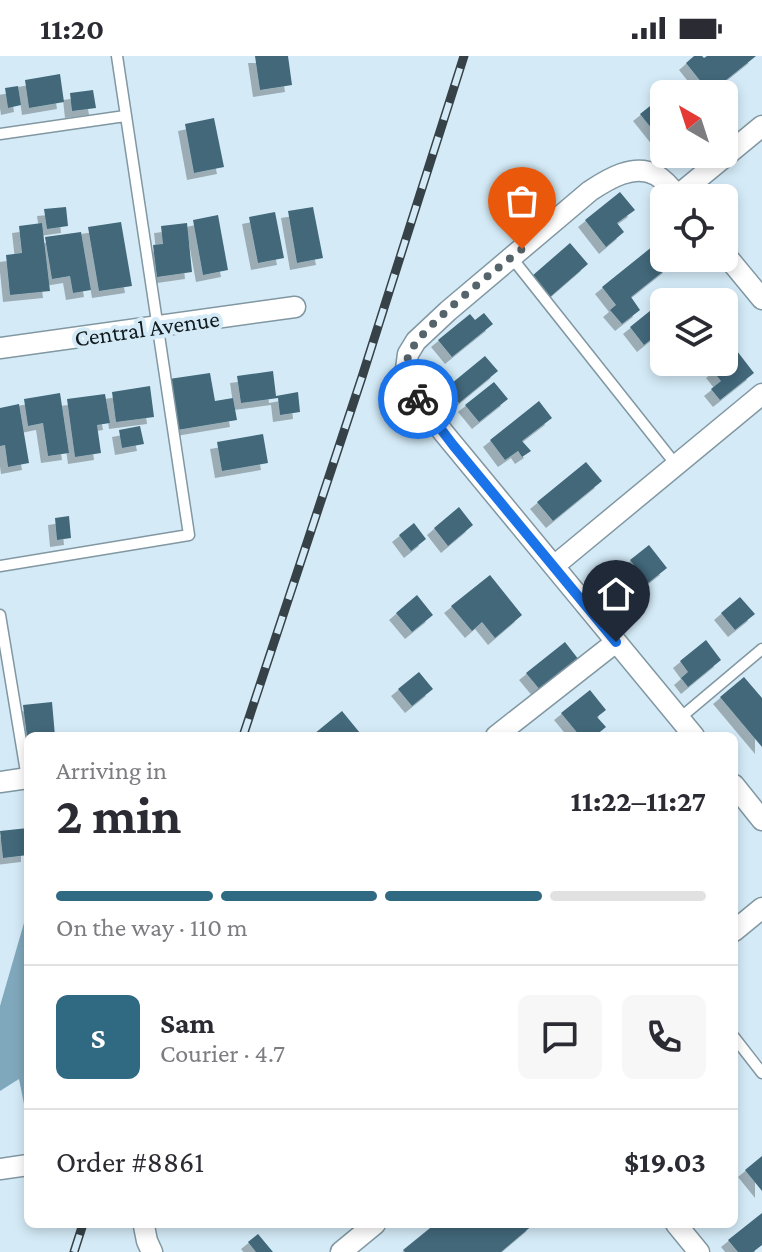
<!DOCTYPE html>
<meta charset="utf-8">
<style>
:root{--surface:#fff;--page:#f7f7f7;--text:#2b2b33;--muted:#7c7c81;--line:#e1e1e2;--accent:#306982}
body{margin:0;font-family:"Crimson Pro",serif;background:var(--page);color:var(--text);height:100vh;display:flex;flex-direction:column;font-size:30px;white-space:nowrap}
*{box-sizing:border-box;margin:0}
p{font-size:26px;color:var(--muted)}
.icon{flex:none;width:44px;height:44px;fill:none;stroke:currentColor;stroke-width:2;stroke-linecap:round;stroke-linejoin:round}
.map{position:relative;flex:1;overflow:hidden}
.panel{position:absolute;left:24px;top:676px;width:714px;height:496px;display:flex;flex-direction:column;background:var(--surface);border-radius:12px;box-shadow:0 4px 12px #0003}
.panel>*{flex:none}
.needle{width:52px;rotate:321deg}
.controls{position:absolute;left:650px;top:24px;display:grid;gap:16px}
.controls a{display:grid;place-items:center;width:88px;height:88px;border-radius:12px;background:var(--surface);box-shadow:0 4px 12px #0003;font-size:40px}
.pin{position:absolute;display:grid;place-items:center;width:68px;height:68px;color:#fff;margin:-82px -34px;border-radius:50% 50% 50% 0;rotate:-45deg;box-shadow:0 0 8px #0007}
.pin .icon{rotate:45deg}
.courier{position:absolute;display:grid;place-items:center;width:80px;height:80px;margin:-40px;border:6px solid #1a73e8;border-radius:50%;background:#fff;color:#222;box-shadow:0 2px 10px #0007}
.head em{font-style:normal;font-weight:700}
.head div{display:flex;flex-direction:column-reverse}
.head{display:flex;align-items:center;justify-content:space-between;height:136px;padding:0 32px}
h1{font-size:52px;font-weight:700;line-height:60px}
.bar{display:grid;grid-template-columns:repeat(4,1fr);gap:12px 8px;align-content:center;height:96px;padding:0 32px}
.bar i{height:10px;border-radius:6px;background:var(--line)}
.bar .current{background:var(--accent)}
.bar p{grid-column:span 4}
.line{display:flex;align-items:center;gap:20px;padding:0 32px;border-top:2px solid var(--line)}
.line div{flex:1}
.round{display:grid;place-items:center;flex:none;width:84px;height:84px;border-radius:12px;background:var(--page)}
.status{display:flex;justify-content:space-between;align-items:center;height:56px;padding:0 40px;background:var(--surface);direction:ltr}
.status svg{height:22px;fill:currentColor}
.map>svg:first-child{display:block}
.forest{fill:#80a8bc}
.building{fill:#42687a;filter:url(#shadow)}
.lines{fill:none;stroke-linecap:round;stroke-linejoin:round}
.lane-casing{stroke:#8197a2;stroke-width:13}
.street-casing{stroke:#8197a2;stroke-width:23}
.lane{stroke:#fff;stroke-width:10}
.street{stroke:#fff;stroke-width:20}
.rail-casing{stroke:#364248;stroke-width:9}
.rail{stroke:#d4ebf7;stroke-width:6;stroke-dasharray:18;stroke-linecap:butt}
.done{stroke:#55636a;stroke-width:8;stroke-dasharray:0 14.4}
.route{stroke:#1a73e8;stroke-width:10}
.labels{text-anchor:middle;dominant-baseline:central;stroke-width:8;stroke-linejoin:round;paint-order:stroke}
.street-label{font-size:24px;fill:#111a1e;stroke:#d4ebf7}
</style>
<div class="status"><b>11:20</b><svg viewBox="0 0 49 12"><path d="M0 12V9h3v3zM5 12V6h3v6zM10 12V3h3v9zM15 12V0h3v12zM26 1h20v11H26zM47 4h2v5h-2z"/></svg></div>
<div class="map">
<svg width="762" height="1196" viewBox="0 0 762 1196">
<defs>
<filter id="shadow"><feDropShadow dx="-7" dy="7" stdDeviation="0" flood-color="#0004"/></filter>
</defs>
<rect width="100%" height="100%" fill="#d4ebf7"/>
<!-- forest -->
<path class="forest" d="M28,853V1068L19,1023L0,1035V950Z"/>
<!-- building -->
<path class="building" d="M255,0H288L292,29L260,34Z
M694,0H702L704,2L707,0H756L710,37L686,7Z
M60,18L64,46L29,52L25,24Z
M18,30L21,49L8,52L5,32Z
M93,34L96,52L72,55L70,37Z
M664,39V80L660,83L640,58Z
M214,62L224,111L194,117L185,68Z
M620,136L635,154L617,167L624,176L606,191L585,164Z
M66,151L68,170L47,173L44,153Z
M313,151L323,202L297,207L288,155Z
M275,156L284,202L258,207L249,161Z
M218,159L228,214L203,219L193,164Z
M121,166L132,230L99,235L88,171Z
M42,167L50,235L10,239L6,199L22,197L19,170Z
M187,167L192,216L157,221L153,189L163,188L161,170Z
M81,176L91,234L73,237L70,220L52,223L45,181Z
M570,187L588,208L550,241L532,220Z
M653,190L670,210L631,241L640,254L622,268L610,254L616,249L602,231Z
M676,234L686,246H664V273L644,289L630,271Z
M484,257L493,268L452,301L438,284L470,258L475,264Z
M737,295L754,317L720,344L711,333L721,325L713,315Z
M485,300L498,315L459,347L446,332Z
M273,315L276,340L298,336L300,356L280,359L278,342L241,347L237,320Z
M210,317L215,345L233,342L237,364L177,374L169,323Z
M494,326L508,343L479,366L465,349Z
M150,330L154,361L116,366L112,336Z
M60,337L69,397L48,400L43,367L28,370L24,343Z
M105,338L110,367L97,369L101,397L75,401L67,343Z
M539,345L552,362L522,385L531,395L522,401L518,395L505,404L490,384Z
M19,348L29,407L8,411L5,389L0,390V352Z
M140,370L144,388L122,392L119,374Z
M263,378L268,407L222,415L217,386Z
M586,406L602,425L553,465L537,446Z
M459,451L473,469L448,490L434,472Z
M69,460L71,482L57,484L55,462Z
M414,467L426,483L411,495L399,479Z
M649,489L667,512L648,527L630,504Z
M490,519L522,559L495,582L482,566L472,575L451,550Z
M417,539L433,559L412,576L396,557Z
M740,541L755,558L735,574L721,557Z
M706,584L721,604L688,631L681,622L688,616L680,605Z
M565,586L579,604L541,635L526,617Z
M419,616L433,633L412,650L398,633Z
M744,621L762,642V691L720,641Z
M590,634L606,654L597,661L606,671L595,680H580L561,657Z
M52,646L55,680H27L23,649Z
M342,655L360,677L357,680H315L314,678Z
M28,772V799L3,802L0,775Z
M762,1100V1135L745,1114Z
M762,1157V1189L753,1196H738L728,1184Z
M435,1168H534L501,1196H405L403,1194Z
M258,1178L273,1196H256L248,1186Z"/>
<g class="lines">
<defs>
<path id="lane" d="M0,78L125,60
M512,202L677,410
M0,510L189,479L117,0
M0,559L27,722
M680,662L762,593
M734,981L762,1017"/>
<path id="street" d="M677,140L762,70
M679,142C673,134 665,124 656,119C634,107 608,123 590,135L448,255L416,285L408,298L406,313L412,333L443,376L694,680
M724,197L762,243
M0,292L295,251
M554,510L762,338
M496,680L616,586
M0,726L28,722
M734,729L762,764
M734,875L762,852
M0,1113L28,1109
M676,1168L699,1196
M144,1170L147,1185L152,1196
M341,1196L375,1168"/>
</defs>
<!-- lane casing -->
<use href="#lane" class="lane-casing"/>
<!-- street casing -->
<use href="#street" class="street-casing"/>
<!-- lane -->
<use href="#lane" class="lane"/>
<!-- street -->
<use href="#street" class="street"/>
<defs>
<path id="rail" d="M243,680L362,321L464,0
M74,1196L83,1168"/>
</defs>
<!-- rail casing -->
<use href="#rail" class="rail-casing"/>
<!-- rail -->
<use href="#rail" class="rail"/>
</g>
<g class="lines">
<!-- done -->
<path class="done" d="M418,343C410,330 404,316 408,301C414,276 498,212 522,193"/>
<!-- route -->
<path class="route" d="M418,343L453,389L616,586"/>
</g>
<g class="labels">
<!-- street labels -->
<g class="street-label">
<text transform="translate(147 272) rotate(-8)">Central Avenue</text>
</g>
</g>
</svg>
<div class="controls">
<a><svg class="needle" viewBox="-14 -14 28 28"><path d="M0-13l5 13h-10z" fill="#e53935"/><path d="M0 13l5-13h-10z" fill="#7c7c81"/></svg></a>
<a><svg class="icon" aria-label="locate" viewBox="0 0 24 24"><circle cx="12" cy="12" r="6"/><path d="M12 2v4M12 18v4M2 12h4M18 12h4"/></svg></a>
<a><svg class="icon" aria-label="layers" viewBox="0 0 24 24"><path d="M12 4l9 5-9 5-9-5zM3 14l9 5 9-5"/></svg></a>
</div>
<div class="pin" style="left:522px;top:193px;background:#ea580c"><svg class="icon" aria-label="bag" viewBox="0 0 24 24"><path d="M5 8h14l-1 12H6zM9 8a3 3 0 0 1 6 0"/></svg></div>
<div class="pin" style="left:616px;top:586px;background:#1f2937"><svg class="icon" aria-label="home" viewBox="0 0 24 24"><path d="M3 11l9-7 9 7M6 9v11h12V9"/></svg></div>
<div class="courier" style="left:418px;top:343px"><svg class="icon" aria-label="bike" viewBox="0 0 24 24"><circle cx="6" cy="16" r="4"/><circle cx="18" cy="16" r="4"/><path d="M6 16l4-8h5l3 8M10 8l3 8H6M13 5h3"/></svg></div>
<section class="panel">
<div class="head"><div><h1>2 min</h1><p>Arriving in</p></div><em>11:22–11:27</em></div>
<div class="bar"><i class="current"></i><i class="current"></i><i class="current"></i><i></i><p>On the way · 110 m</p></div>
<div class="line" style="height:144px"><b class="round" style="background:var(--accent);color:#fff">S</b><div><b>Sam</b><p>Courier · 4.7</p></div><a class="round"><svg class="icon" aria-label="chat" viewBox="0 0 24 24"><path d="M4 5h16v11H9l-5 4z"/></svg></a><a class="round"><svg class="icon" aria-label="phone" viewBox="0 0 24 24"><path d="M5 4h4l2 5-3 2q2 4 5 5l2-3 5 2v4C11 20 4 13 5 4z"/></svg></a></div>
<div class="line" style="height:104px"><div>Order #8861</div><b>$19.03</b></div>
</section>
</div>
